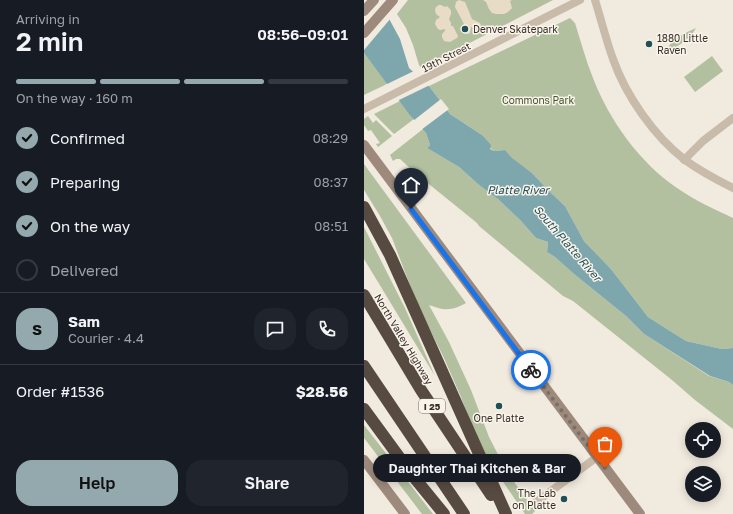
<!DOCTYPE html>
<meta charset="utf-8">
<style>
:root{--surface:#171b24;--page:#20242c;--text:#f1f3f6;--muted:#9ea1a6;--line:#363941;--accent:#93a9ae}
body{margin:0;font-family:"Golos Text",sans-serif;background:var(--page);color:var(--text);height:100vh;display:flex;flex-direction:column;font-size:15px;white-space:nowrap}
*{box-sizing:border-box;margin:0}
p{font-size:13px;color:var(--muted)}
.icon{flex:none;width:22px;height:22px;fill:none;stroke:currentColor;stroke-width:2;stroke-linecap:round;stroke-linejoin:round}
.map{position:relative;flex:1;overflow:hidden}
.details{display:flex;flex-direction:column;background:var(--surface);width:364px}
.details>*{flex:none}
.controls{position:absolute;left:321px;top:422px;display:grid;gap:8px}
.controls a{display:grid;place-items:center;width:36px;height:36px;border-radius:50%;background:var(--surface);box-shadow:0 2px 10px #0003;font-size:20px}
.pin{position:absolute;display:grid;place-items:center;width:34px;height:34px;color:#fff;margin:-41px -17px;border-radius:50% 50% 50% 0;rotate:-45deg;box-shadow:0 0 4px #0007}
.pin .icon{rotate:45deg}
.courier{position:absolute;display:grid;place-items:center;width:40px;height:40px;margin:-20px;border:3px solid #1a73e8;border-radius:50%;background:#fff;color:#222;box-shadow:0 1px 5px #0007}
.bubble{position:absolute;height:28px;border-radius:14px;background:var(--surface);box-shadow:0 2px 10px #0003;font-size:13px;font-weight:600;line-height:28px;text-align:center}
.head em{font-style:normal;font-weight:600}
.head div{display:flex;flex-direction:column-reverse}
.head{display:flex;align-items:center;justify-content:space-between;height:68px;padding:0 16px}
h1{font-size:26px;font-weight:600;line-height:30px}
.bar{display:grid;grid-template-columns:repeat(4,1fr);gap:6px 4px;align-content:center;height:48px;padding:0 16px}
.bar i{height:5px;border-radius:3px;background:var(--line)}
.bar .on{background:var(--accent)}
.bar p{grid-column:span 4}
.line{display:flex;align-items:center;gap:10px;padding:0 16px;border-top:1px solid var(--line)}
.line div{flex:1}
.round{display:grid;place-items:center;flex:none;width:42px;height:42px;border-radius:16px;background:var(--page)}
ol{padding:0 16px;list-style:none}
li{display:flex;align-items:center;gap:12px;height:44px}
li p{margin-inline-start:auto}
li .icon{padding:4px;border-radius:50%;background:var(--accent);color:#111;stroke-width:4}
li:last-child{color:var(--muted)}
li i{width:22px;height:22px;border:2px solid var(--line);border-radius:50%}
.cta{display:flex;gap:8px;margin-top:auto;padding:8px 16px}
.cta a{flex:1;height:46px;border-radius:16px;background:var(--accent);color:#111;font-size:16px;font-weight:600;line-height:46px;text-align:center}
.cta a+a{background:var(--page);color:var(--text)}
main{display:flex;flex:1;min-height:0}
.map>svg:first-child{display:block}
.green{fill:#b2c09f}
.plaza{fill:#e9dcc6}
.water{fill:#7ea7ad}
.pier{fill:#f1eade}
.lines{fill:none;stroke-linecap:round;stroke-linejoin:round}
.street{stroke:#c9bbaa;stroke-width:8}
.secondary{stroke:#9d8a7c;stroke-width:10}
.highway{stroke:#574a41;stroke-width:12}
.done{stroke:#787068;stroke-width:4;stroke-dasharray:0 7.2}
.route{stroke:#1a73e8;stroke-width:5}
.poi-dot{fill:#214f57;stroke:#f9f3ea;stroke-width:1.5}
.labels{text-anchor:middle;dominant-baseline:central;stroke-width:3;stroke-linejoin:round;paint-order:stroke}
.shield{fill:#f9f3ea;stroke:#716a63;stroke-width:1}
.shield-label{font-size:9px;font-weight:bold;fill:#372f29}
.poi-label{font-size:10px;fill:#372f29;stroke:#f9f3ea;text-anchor:start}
.street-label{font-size:10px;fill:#372f29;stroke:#f9f3ea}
.park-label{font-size:10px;fill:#43542e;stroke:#f9f3ea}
.water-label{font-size:11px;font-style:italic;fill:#214f57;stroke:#f9f3ea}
</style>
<main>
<section class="details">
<div class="head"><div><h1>2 min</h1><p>Arriving in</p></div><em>08:56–09:01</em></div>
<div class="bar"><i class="on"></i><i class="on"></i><i class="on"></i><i></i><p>On the way · 160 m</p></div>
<ol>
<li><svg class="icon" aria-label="check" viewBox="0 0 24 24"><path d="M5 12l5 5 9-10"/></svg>Confirmed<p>08:29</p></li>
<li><svg class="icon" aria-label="check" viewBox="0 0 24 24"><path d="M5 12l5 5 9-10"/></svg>Preparing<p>08:37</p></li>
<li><svg class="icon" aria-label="check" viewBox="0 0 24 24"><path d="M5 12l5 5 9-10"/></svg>On the way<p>08:51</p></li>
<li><i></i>Delivered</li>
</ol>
<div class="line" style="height:72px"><b class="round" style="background:var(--accent);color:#111">S</b><div><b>Sam</b><p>Courier · 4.4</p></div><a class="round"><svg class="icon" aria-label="chat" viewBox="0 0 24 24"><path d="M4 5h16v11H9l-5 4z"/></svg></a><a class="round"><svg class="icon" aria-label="phone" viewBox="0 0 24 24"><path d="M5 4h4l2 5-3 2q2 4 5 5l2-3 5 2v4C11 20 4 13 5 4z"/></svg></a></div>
<div class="line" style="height:52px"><div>Order #1536</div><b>$28.56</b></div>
<div class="cta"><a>Help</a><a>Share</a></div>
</section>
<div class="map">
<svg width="369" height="514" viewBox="0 0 369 514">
<rect width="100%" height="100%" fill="#f1eade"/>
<!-- green -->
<path class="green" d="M44,0H189L57,68L55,65L49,45L42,28L33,14Z
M206,18L211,23C217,42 222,61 229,78C245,120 276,163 313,188C330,200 350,209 369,218V348L358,349L322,341L284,317L247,269L220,241L201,206L185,191L168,173L148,159L141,150L130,151L126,148L118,135L86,114L65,86Z
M332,28C326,39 314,47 303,51C305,40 323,32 332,28Z
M0,53L23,84L0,95Z
M348,56L359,71L331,92L320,77Z
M36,101L50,119L30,134L10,114Z
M4,116L9,123L12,120L28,136L14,147L12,144L16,143L7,130L4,131L0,125V119Z
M59,129L62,133L66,145L63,148L95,167L115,185L135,200L157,221L172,238L184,242L183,252L191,257L210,274L262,316L280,334L345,376L365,382L369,385V429L331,400L308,380L209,301L199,296L115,226L113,223L50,172L36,159H32L29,161L26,155Z
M0,164L102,303C93,308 85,311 74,308C71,307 68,306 65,305L85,342L107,390L125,437L143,472L171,511L168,514H161L127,464L115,443L107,424L97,397L80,358L54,306L28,238L16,216L0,190Z
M0,227L41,308L71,376L0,259Z
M0,425L69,514H58L0,438Z"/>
<!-- plaza -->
<path class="plaza" d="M95,0L101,2L108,19L116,23L117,25L114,29L107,27L106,33L104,34L100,33V24L91,7L92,2Z
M119,0H148L146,1L148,8L144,12L140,14H132L128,13L125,9L122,2Z
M75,5H77L81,7L83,6L86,9L87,11V14L85,19L87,23V26H89L94,36L93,38L86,42L80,41L78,37V34L81,31V29L76,30L74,29L71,24L72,20L76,17L72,14L71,10L72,7Z"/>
<!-- water -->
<path class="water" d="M0,0L16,2L36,39L45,68L65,86L86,114L118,135L127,145L126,149L130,151L141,150L148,158L168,173L185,191L201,206L220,241L247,269L284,317L322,341L358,349L369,348V385L365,382L346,376L280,334L262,316L210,274L191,257L183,252L184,242L172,238L157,221L135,200L115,185L95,167L63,148L66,145L62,133L45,114L0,53Z"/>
<!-- pier -->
<path class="pier" d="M0,0H18L27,18L0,50Z
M52,70L66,85L33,101L21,85Z
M77,99L85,109L57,130L49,121Z"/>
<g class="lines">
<!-- street -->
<path class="street" d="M231,0C237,19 242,40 249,59C262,96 290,136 321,160C336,171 353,180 369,188
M0,109L216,0
M320,160L339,141L369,118
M171,503L233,457"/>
<!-- secondary -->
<path class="secondary" d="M0,11L10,0
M0,33L29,0
M0,145L276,514
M0,460L41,514"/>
<!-- highway -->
<path class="highway" d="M0,207L26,255L142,514
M0,295L57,390L127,495
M0,366L100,514
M0,409L49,476L80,514"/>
</g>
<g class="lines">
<!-- done -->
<path class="done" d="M167,370L241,468"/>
<!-- route -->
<path class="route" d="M47,209L167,370"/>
</g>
<!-- markers -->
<g class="poi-dot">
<circle cx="101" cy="29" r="4"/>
<circle cx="285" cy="44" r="4"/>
<circle cx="135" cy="406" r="4"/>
<circle cx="200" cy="499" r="4"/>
</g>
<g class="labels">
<!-- shield labels -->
<rect class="shield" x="55" y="399" width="26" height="14" rx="3"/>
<g class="shield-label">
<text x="68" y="406">I 25</text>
</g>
<!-- poi labels -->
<g class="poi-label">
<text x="109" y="29">Denver Skatepark</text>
<text x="293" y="38">1880 Little<tspan x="293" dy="12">Raven</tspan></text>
<text x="135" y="418" text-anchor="middle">One Platte</text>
<text x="192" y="493" text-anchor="end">The Lab<tspan x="192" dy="12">on Platte</tspan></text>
</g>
<!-- street labels -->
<g class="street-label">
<text transform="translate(82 57) rotate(-27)">19th Street</text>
<text transform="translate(40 339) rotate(59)">North Valley Highway</text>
</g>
<!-- park labels -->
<g class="park-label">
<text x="174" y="100">Commons Park</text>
</g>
<!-- water labels -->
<g class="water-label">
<text x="154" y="189">Platte River</text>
<text transform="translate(204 243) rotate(49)">South Platte River</text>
</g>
</g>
</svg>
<div class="controls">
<a><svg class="icon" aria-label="locate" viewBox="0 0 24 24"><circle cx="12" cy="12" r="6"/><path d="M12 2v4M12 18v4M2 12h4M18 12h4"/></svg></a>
<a><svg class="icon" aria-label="layers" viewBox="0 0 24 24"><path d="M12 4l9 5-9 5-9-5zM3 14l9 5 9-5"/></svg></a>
</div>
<div class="pin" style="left:241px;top:468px;background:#ea580c"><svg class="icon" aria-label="bag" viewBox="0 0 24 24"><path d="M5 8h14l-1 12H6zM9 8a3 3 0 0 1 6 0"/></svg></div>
<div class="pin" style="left:47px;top:209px;background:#1f2937"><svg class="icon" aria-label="home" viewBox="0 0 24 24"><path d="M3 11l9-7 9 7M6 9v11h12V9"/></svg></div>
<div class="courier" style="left:167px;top:370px"><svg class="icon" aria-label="bike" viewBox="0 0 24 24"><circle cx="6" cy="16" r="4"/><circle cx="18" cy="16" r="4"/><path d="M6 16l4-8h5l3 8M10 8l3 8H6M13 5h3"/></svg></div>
<div class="bubble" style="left:9px;top:454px;width:208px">Daughter Thai Kitchen &amp; Bar</div>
</div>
</main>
